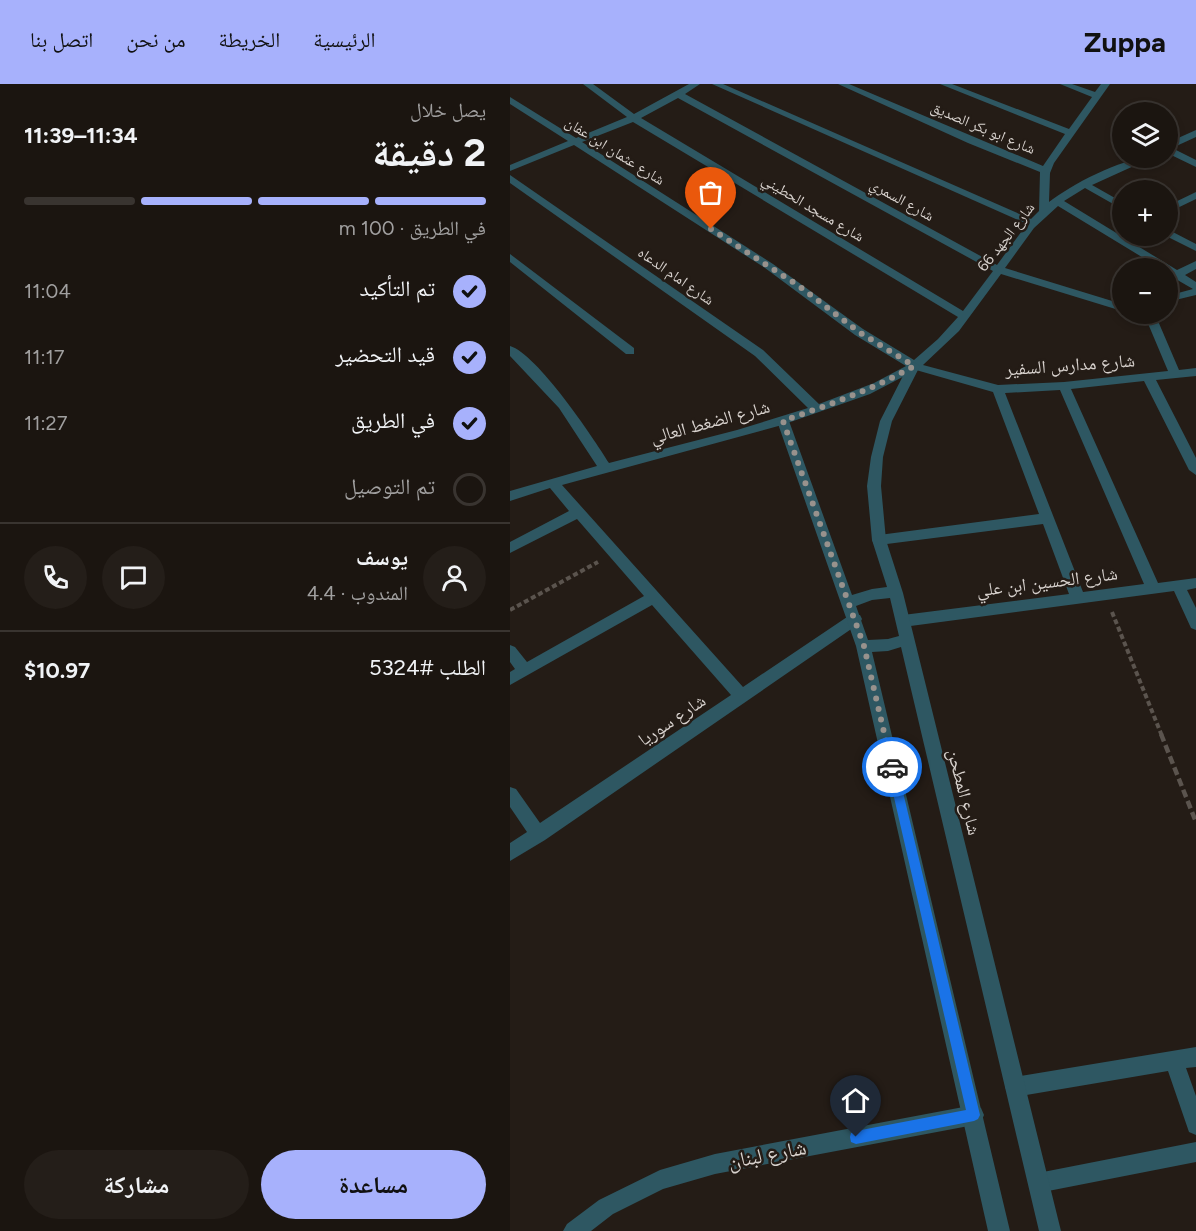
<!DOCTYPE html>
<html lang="ar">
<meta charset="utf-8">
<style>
:root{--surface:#1b1510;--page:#241e19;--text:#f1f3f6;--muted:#a09f9f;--line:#393430;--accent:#a7b1fc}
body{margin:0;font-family:Figtree,"Noto Naskh Arabic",sans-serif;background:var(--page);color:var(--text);direction:rtl;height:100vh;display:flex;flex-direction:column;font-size:22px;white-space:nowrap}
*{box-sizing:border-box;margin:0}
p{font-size:20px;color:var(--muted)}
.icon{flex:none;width:33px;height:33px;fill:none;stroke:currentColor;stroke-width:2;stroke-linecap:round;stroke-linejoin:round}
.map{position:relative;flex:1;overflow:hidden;direction:ltr}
.panel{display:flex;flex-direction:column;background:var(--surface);width:510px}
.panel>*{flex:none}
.tools{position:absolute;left:602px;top:18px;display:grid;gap:12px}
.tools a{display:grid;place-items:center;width:66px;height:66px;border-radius:50%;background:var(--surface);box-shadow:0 3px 9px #0003,0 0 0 2px var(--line);font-size:30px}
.pin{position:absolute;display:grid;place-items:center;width:51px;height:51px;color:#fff;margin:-62px -26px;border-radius:50% 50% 50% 0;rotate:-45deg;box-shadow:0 0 6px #0007}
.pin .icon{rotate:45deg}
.courier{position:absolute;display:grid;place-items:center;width:60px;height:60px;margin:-30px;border:4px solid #1a73e8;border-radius:50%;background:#fff;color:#222;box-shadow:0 2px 8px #0007}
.summary em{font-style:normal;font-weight:700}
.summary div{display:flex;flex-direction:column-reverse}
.summary{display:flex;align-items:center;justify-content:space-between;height:102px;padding:0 24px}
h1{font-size:39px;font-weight:700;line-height:45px}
.bar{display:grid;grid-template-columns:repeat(4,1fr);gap:9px 6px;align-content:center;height:72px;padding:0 24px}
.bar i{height:8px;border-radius:4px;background:var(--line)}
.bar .on{background:var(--accent)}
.bar p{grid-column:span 4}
.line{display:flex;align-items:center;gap:15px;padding:0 24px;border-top:2px solid var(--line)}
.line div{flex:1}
.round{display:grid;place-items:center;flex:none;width:63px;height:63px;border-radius:32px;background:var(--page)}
ol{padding:0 24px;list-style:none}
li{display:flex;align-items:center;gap:18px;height:66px}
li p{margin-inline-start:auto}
li .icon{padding:6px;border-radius:50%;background:var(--accent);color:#111;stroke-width:4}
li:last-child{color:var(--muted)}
li i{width:33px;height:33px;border:3px solid var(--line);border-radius:50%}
.action{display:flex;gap:12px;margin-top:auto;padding:12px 24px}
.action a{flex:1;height:69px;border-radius:36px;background:var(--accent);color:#111;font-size:24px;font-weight:700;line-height:69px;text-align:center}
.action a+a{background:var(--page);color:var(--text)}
header{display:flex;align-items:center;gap:36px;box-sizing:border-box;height:84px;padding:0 30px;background:var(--accent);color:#111}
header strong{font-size:28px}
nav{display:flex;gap:33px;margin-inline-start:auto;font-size:21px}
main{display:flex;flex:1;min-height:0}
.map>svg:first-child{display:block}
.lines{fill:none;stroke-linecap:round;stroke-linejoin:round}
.path-far1{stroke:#5b544e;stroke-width:4;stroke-dasharray:5 3;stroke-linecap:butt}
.path{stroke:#5b544e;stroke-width:4.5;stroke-dasharray:8 4;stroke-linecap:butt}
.minor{fill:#2e5762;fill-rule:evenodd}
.tertiary{fill:#2e5762;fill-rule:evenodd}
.route{fill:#1a73e8}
.done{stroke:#98928d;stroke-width:6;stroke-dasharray:0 10.8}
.labels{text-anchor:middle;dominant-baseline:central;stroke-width:5;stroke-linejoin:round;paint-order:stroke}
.far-street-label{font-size:15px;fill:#d7d1cd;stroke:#241c16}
.street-label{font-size:18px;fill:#d7d1cd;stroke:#241c16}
.near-street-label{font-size:21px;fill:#d7d1cd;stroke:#241c16}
</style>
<header>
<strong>Zuppa</strong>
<nav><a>الرئيسية</a><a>الخريطة</a><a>من نحن</a><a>اتصل بنا</a></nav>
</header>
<main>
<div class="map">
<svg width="686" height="1147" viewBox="0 0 686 1147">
<rect width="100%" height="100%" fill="#241c16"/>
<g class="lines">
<!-- path-far1 -->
<path class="path-far1" d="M0,526L88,478
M602,528L652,652"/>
<!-- path -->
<path class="path" d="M651,650L686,738"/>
<!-- minor -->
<path class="minor" d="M73,0H83L124,30L179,0H190L175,10L487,181L517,140L202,0H213L521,135L529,127L530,88L458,59L328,0H339L533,82L555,50L430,0H442L559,45L582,13L550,0H562L585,8L591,0H600L544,79L540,89L539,118C561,101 611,74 639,74L637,76L582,101L612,118V125L575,104L554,117L667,186L686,177V185L675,191L686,198V211L657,218V212L683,205L657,190V184H650L548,122L524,144L495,184L612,220V227L491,190L449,247L413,281L488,301L554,298L658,287L634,230H645L669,286L686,284V292L646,296L686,374V391L679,386L634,297L561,305L648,499L686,494V504L677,506L686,524V546L681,544L664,507L393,543L388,541L386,537L388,533L393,531L559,510L533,440L369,461L364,460L362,456L364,452L369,451L529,430L483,308L406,286L360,310L272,341L52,401L233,603L340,531H350L352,535L350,539L35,756L0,777V759L17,748L0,723V703L6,705L30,739L221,611L142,521L0,601V588L5,585L0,578V561L5,563L17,578L134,512L67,435L0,469V458L59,427L40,404L0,417V407L87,382L49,324L0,272V262C27,270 83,353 99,379L227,346L298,324L245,272L0,99V91L253,266L309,320L364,299L396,282L345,251L255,184L64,61L0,87V81L58,57L0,20V13L66,54L117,33ZM168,14L483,187L453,227L131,34ZM123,38L448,233L428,255L404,276L353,245L263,180L72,58ZM550,306L634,500L573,508L495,309Z
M686,46V53L662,64L686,76V83L657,69V59Z
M686,108V115L657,129V122Z
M657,145L686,160V167L656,152Z
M0,170L124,264V270H116L0,178Z
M686,963V983L676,984L686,1012V1051L679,1048L658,987L505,1013L498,1010L495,1003L498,996L505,993Z
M464,1021L471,1024L474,1031L471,1038L464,1041L205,1090L153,1105L103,1130L81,1147H53L57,1140L89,1116L150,1086L205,1070Z
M686,1058V1078L528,1109L521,1106L518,1099L521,1092L528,1089Z"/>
<!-- tertiary -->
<path class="tertiary" d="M404,278L410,282L382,337L373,373L371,402L376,456L393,509L551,1147H529L391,563L378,567L362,568L500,1147H478L346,562L267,337L273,333L279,337L342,511L362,505L377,503L362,456L357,402L361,373L370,337L398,282ZM380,514L389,552L378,555L358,556L346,522L362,516Z"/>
</g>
<!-- route -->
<path class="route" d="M382,679L387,683L470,1031L468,1035L464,1037L346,1060L341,1058L340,1053L341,1049L346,1047L456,1026L377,683Z"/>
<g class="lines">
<!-- done -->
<path class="done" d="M201,145L289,202L349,248L404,282C362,306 318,321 273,337L354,562L382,683"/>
</g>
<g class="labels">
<!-- far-street labels -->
<g class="far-street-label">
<text transform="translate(473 44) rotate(23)">شارع ابو بكر الصديق</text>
<text transform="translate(105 67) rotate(32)">شارع عثمان ابن عفان</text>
<text transform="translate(392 116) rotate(29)">شارع السمري</text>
<text transform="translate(303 124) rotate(31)">شارع مسجد الحطيني</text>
<text transform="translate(496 153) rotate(-52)">شارع الجهد 66</text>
<text transform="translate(166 192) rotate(35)">شارع امام الدعاه</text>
</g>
<!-- street labels -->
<g class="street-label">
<text transform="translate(560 281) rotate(-4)">شارع مدارس السفير</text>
<text transform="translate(200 338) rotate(-15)">شارع الضغط العالي</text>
<text transform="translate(537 498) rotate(-7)">شارع الحسين ابن علي</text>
<text transform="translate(162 636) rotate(-34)">شارع سوريا</text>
<text transform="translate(454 708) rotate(76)">شارع المطحن</text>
</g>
<!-- near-street labels -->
<g class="near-street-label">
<text transform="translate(257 1070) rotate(-11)">شارع لبنان</text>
</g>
</g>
</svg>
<div class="tools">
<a><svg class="icon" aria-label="layers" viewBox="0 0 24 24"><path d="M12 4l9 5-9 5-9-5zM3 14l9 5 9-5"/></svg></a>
<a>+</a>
<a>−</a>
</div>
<div class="pin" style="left:201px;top:145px;background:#ea580c"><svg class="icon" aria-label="bag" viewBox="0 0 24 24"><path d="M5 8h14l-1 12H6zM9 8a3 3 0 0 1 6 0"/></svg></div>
<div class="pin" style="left:346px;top:1053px;background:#1f2937"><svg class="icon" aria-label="home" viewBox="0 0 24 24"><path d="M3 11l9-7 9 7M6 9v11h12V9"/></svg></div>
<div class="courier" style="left:382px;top:683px"><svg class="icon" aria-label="car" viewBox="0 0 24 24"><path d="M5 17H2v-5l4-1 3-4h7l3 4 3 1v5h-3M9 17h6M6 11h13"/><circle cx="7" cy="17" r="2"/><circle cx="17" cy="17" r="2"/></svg></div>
</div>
<section class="panel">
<div class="summary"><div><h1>2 دقيقة</h1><p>يصل خلال</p></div><em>11:34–11:39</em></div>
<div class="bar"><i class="on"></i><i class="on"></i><i class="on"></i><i></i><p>في الطريق · 100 m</p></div>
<ol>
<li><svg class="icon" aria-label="check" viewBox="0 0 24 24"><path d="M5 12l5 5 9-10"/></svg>تم التأكيد<p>11:04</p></li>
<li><svg class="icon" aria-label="check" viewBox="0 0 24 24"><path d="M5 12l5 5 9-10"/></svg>قيد التحضير<p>11:17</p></li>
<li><svg class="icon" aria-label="check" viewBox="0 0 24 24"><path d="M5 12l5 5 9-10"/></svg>في الطريق<p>11:27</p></li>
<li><i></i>تم التوصيل</li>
</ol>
<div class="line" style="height:108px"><a class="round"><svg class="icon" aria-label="person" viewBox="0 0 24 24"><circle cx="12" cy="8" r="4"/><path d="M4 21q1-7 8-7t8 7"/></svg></a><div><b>يوسف</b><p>المندوب · 4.4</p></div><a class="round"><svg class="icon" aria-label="chat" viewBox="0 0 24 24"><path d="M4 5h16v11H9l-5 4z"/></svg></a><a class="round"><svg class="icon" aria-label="phone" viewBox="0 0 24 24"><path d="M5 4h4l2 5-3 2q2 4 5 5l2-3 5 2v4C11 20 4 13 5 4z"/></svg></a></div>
<div class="line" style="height:78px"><div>الطلب #5324</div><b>$10.97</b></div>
<div class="action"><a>مساعدة</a><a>مشاركة</a></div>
</section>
</main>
